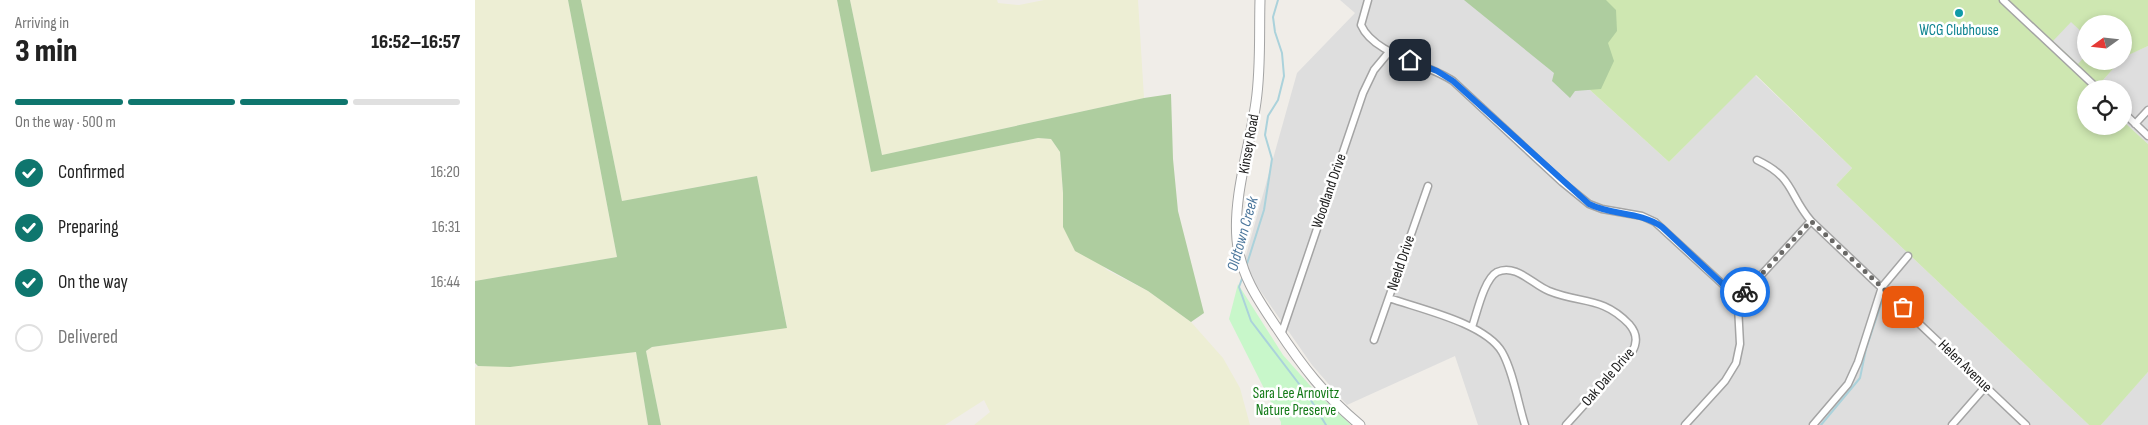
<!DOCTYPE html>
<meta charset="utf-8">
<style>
:root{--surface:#fff;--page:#f6f6f6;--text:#222;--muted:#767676;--line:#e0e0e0;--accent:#0f766e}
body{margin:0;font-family:"Sofia Sans Condensed",sans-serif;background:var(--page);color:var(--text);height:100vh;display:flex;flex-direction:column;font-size:19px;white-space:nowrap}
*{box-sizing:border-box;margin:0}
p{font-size:16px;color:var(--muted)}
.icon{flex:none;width:28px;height:28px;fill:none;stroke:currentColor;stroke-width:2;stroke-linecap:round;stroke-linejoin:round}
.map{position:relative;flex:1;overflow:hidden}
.drawer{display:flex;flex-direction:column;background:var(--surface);width:475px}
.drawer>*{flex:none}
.needle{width:32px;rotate:255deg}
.controls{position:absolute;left:1602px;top:15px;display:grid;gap:10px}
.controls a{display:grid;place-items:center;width:55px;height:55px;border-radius:50%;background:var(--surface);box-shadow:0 2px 8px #0003;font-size:25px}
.pin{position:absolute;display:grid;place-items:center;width:42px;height:42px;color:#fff;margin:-21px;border-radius:10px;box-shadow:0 2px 8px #0006}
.courier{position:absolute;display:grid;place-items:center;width:50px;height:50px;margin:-25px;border:4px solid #1a73e8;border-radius:50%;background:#fff;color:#222;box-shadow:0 1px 6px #0007}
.overview em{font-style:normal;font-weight:800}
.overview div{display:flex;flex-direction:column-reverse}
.overview{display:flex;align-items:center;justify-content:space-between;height:85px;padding:0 15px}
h1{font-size:32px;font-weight:800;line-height:38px}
.bar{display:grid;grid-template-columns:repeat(4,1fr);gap:8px 5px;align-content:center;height:60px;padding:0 15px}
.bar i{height:6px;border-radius:4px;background:var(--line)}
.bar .selected{background:var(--accent)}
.bar p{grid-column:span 4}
ol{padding:0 15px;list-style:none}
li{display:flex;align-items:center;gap:15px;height:55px}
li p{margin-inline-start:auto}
li .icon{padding:5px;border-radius:50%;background:var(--accent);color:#fff;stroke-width:4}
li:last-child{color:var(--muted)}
li i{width:28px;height:28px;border:2px solid var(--line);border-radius:50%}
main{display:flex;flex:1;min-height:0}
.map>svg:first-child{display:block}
.residential{fill:#dedede}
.farmland{fill:#edeed4}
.grass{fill:#cee7b1}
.forest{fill:#aecd9f}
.park{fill:#c8f7ca}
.parking{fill:#e0e0e0}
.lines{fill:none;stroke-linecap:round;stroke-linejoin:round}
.stream{stroke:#abd2db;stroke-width:2}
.minor-casing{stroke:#a4a4a4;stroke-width:9}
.tertiary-casing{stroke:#a4a4a4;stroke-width:11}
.minor{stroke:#fff;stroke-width:6}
.tertiary{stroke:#fff;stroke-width:9}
.done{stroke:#696866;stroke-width:5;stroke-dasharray:0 9}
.route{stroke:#1a73e8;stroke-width:6}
.culture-dot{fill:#0f9aa8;stroke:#fff;stroke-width:2}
.labels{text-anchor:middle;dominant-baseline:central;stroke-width:5;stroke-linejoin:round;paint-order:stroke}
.culture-label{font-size:15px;fill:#0d838f;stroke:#fff}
.street-label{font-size:15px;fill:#202020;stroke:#fff}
.park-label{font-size:15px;fill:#137a17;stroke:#fff}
.water-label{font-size:16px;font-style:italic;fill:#4c779c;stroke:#fff}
</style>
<main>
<section class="drawer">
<div class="overview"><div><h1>3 min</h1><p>Arriving in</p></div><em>16:52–16:57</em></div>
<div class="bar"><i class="selected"></i><i class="selected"></i><i class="selected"></i><i></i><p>On the way · 500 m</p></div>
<ol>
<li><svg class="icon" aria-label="check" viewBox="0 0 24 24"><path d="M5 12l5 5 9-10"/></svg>Confirmed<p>16:20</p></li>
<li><svg class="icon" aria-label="check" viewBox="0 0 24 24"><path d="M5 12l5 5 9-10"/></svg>Preparing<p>16:31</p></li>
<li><svg class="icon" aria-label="check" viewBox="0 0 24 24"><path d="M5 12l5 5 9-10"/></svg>On the way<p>16:44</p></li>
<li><i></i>Delivered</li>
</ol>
</section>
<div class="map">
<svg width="1673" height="425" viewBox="0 0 1673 425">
<rect width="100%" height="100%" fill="#f0ede8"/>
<!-- residential -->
<path class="residential" d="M865,0H1016L1194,162L1280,75L1377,168L1361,185L1614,425H1003L980,356L872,405L837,365L768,266L822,73L880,13Z
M1673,46V144L1649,122V89H1620L1645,61H1649L1650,56Z
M1673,372V425H1626L1643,405Z"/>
<!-- farmland -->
<path class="farmland" d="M0,0H93L142,257L0,281Z
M106,0H362L396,171L563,138L576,139L585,152L588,193V227L632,270L673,291L716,322L748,358L765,388L775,425H499L515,412L509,400L470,425H186L171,351L177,347L312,327L282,176L147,201Z
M375,0H522L523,3L544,5L569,0H663L669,98L407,155Z
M161,352L173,425H0V368L3,366Z"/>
<!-- grass -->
<path class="grass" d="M1092,0H1673V46L1649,57V24H1611V61H1645L1620,89H1611V126H1649V122L1673,144V372L1626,425H1614L1361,185L1377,168L1281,75L1194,162L1093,70Z"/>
<!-- forest -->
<path class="forest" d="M93,0H106L147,201L282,176L312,328L177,347L171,351L186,425H173L161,352L35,367L3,366L0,363V281L142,257Z
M362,0H375L407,155L669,98L696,94L698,159L703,211L729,313L716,322L673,291L600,251L588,227V193L585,152L576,139L563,138L396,172Z
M989,0H1131L1141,10L1142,31L1133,43L1139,61L1126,89L1100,91L1095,98L1077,81L1079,73Z"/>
<!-- park -->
<path class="park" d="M763,284L808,355L840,391L876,425H806V422L754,319Z"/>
<!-- parking -->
<path class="parking" d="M1596,22L1611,36V55L1603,64L1578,41Z"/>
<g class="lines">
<!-- stream -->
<path class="stream" d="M771,267L789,210L797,159L790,135L793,116L803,100L809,76L807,53L800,32L798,17L803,0
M768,276L764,287L776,321L834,397L851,425
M1346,425L1385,378L1391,349L1408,298"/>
<defs>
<path id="minor" d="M893,0L886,25C899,55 952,63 978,81L1087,182L1114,204L1127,209L1167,216L1180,222L1254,290L1263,306L1265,344L1261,363L1250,381L1210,425
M1528,0L1623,89
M1649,113L1673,136
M1660,124L1673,110
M1282,160C1320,178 1313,194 1336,221
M914,298C945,309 1010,323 1027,352C1038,371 1043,403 1050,425
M1263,306L1266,297L1336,221L1551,425
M997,327C1002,313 1009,279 1022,272C1041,263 1058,285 1074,291C1106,304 1127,296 1154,324C1162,333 1163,342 1157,352L1091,425
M806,335L888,93L899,70L914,52
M899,340L953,186
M1338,425L1373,384L1383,362L1407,287L1433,256
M1477,425L1511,386"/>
<path id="tertiary" d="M785,0C784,34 786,68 781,102C775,146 758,196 762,240C765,274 783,300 802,328C827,366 850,396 885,425"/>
</defs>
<!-- minor casing -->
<use href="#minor" class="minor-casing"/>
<!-- tertiary casing -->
<use href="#tertiary" class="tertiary-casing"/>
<!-- minor -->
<use href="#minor" class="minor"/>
<!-- tertiary -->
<use href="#tertiary" class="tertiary"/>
</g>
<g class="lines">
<!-- done -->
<path class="done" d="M1270,292L1336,221L1428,307"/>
<!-- route -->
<path class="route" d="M935,60L962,71L978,81L1114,204C1138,216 1164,211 1187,227L1254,290L1263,306L1265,299L1270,292"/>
</g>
<!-- markers -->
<circle class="culture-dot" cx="1484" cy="13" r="5"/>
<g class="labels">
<!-- culture labels -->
<g class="culture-label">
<text x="1484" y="30">WCG Clubhouse</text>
</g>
<!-- street labels -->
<g class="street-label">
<text transform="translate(774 144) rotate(-80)">Kinsey Road</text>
<text transform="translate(854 191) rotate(-71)">Woodland Drive</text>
<text transform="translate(926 263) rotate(-71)">Neeld Drive</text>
<text transform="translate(1490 366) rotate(44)">Helen Avenue</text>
<text transform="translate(1133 377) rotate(-49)">Oak Dale Drive</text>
</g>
<!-- park labels -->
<g class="park-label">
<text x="821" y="393">Sara Lee Arnovitz<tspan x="821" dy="17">Nature Preserve</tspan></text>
</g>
<!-- water labels -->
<g class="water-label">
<text transform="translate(768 234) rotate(-74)">Oldtown Creek</text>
</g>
</g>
</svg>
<div class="controls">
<a><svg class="needle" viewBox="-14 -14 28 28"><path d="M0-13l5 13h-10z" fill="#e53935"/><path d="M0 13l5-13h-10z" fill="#767676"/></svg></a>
<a><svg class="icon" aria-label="locate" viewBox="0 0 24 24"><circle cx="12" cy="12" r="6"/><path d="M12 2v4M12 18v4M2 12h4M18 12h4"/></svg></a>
</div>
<div class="pin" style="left:1428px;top:307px;background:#ea580c"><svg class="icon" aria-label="bag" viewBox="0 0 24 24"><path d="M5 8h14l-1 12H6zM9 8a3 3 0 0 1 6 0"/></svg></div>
<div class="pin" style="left:935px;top:60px;background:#1f2937"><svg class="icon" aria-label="home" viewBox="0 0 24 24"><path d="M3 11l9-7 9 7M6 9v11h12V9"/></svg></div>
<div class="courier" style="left:1270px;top:292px"><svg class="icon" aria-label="bike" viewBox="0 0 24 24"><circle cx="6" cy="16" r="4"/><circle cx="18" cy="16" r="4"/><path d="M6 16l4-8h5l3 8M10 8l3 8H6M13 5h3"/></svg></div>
</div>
</main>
